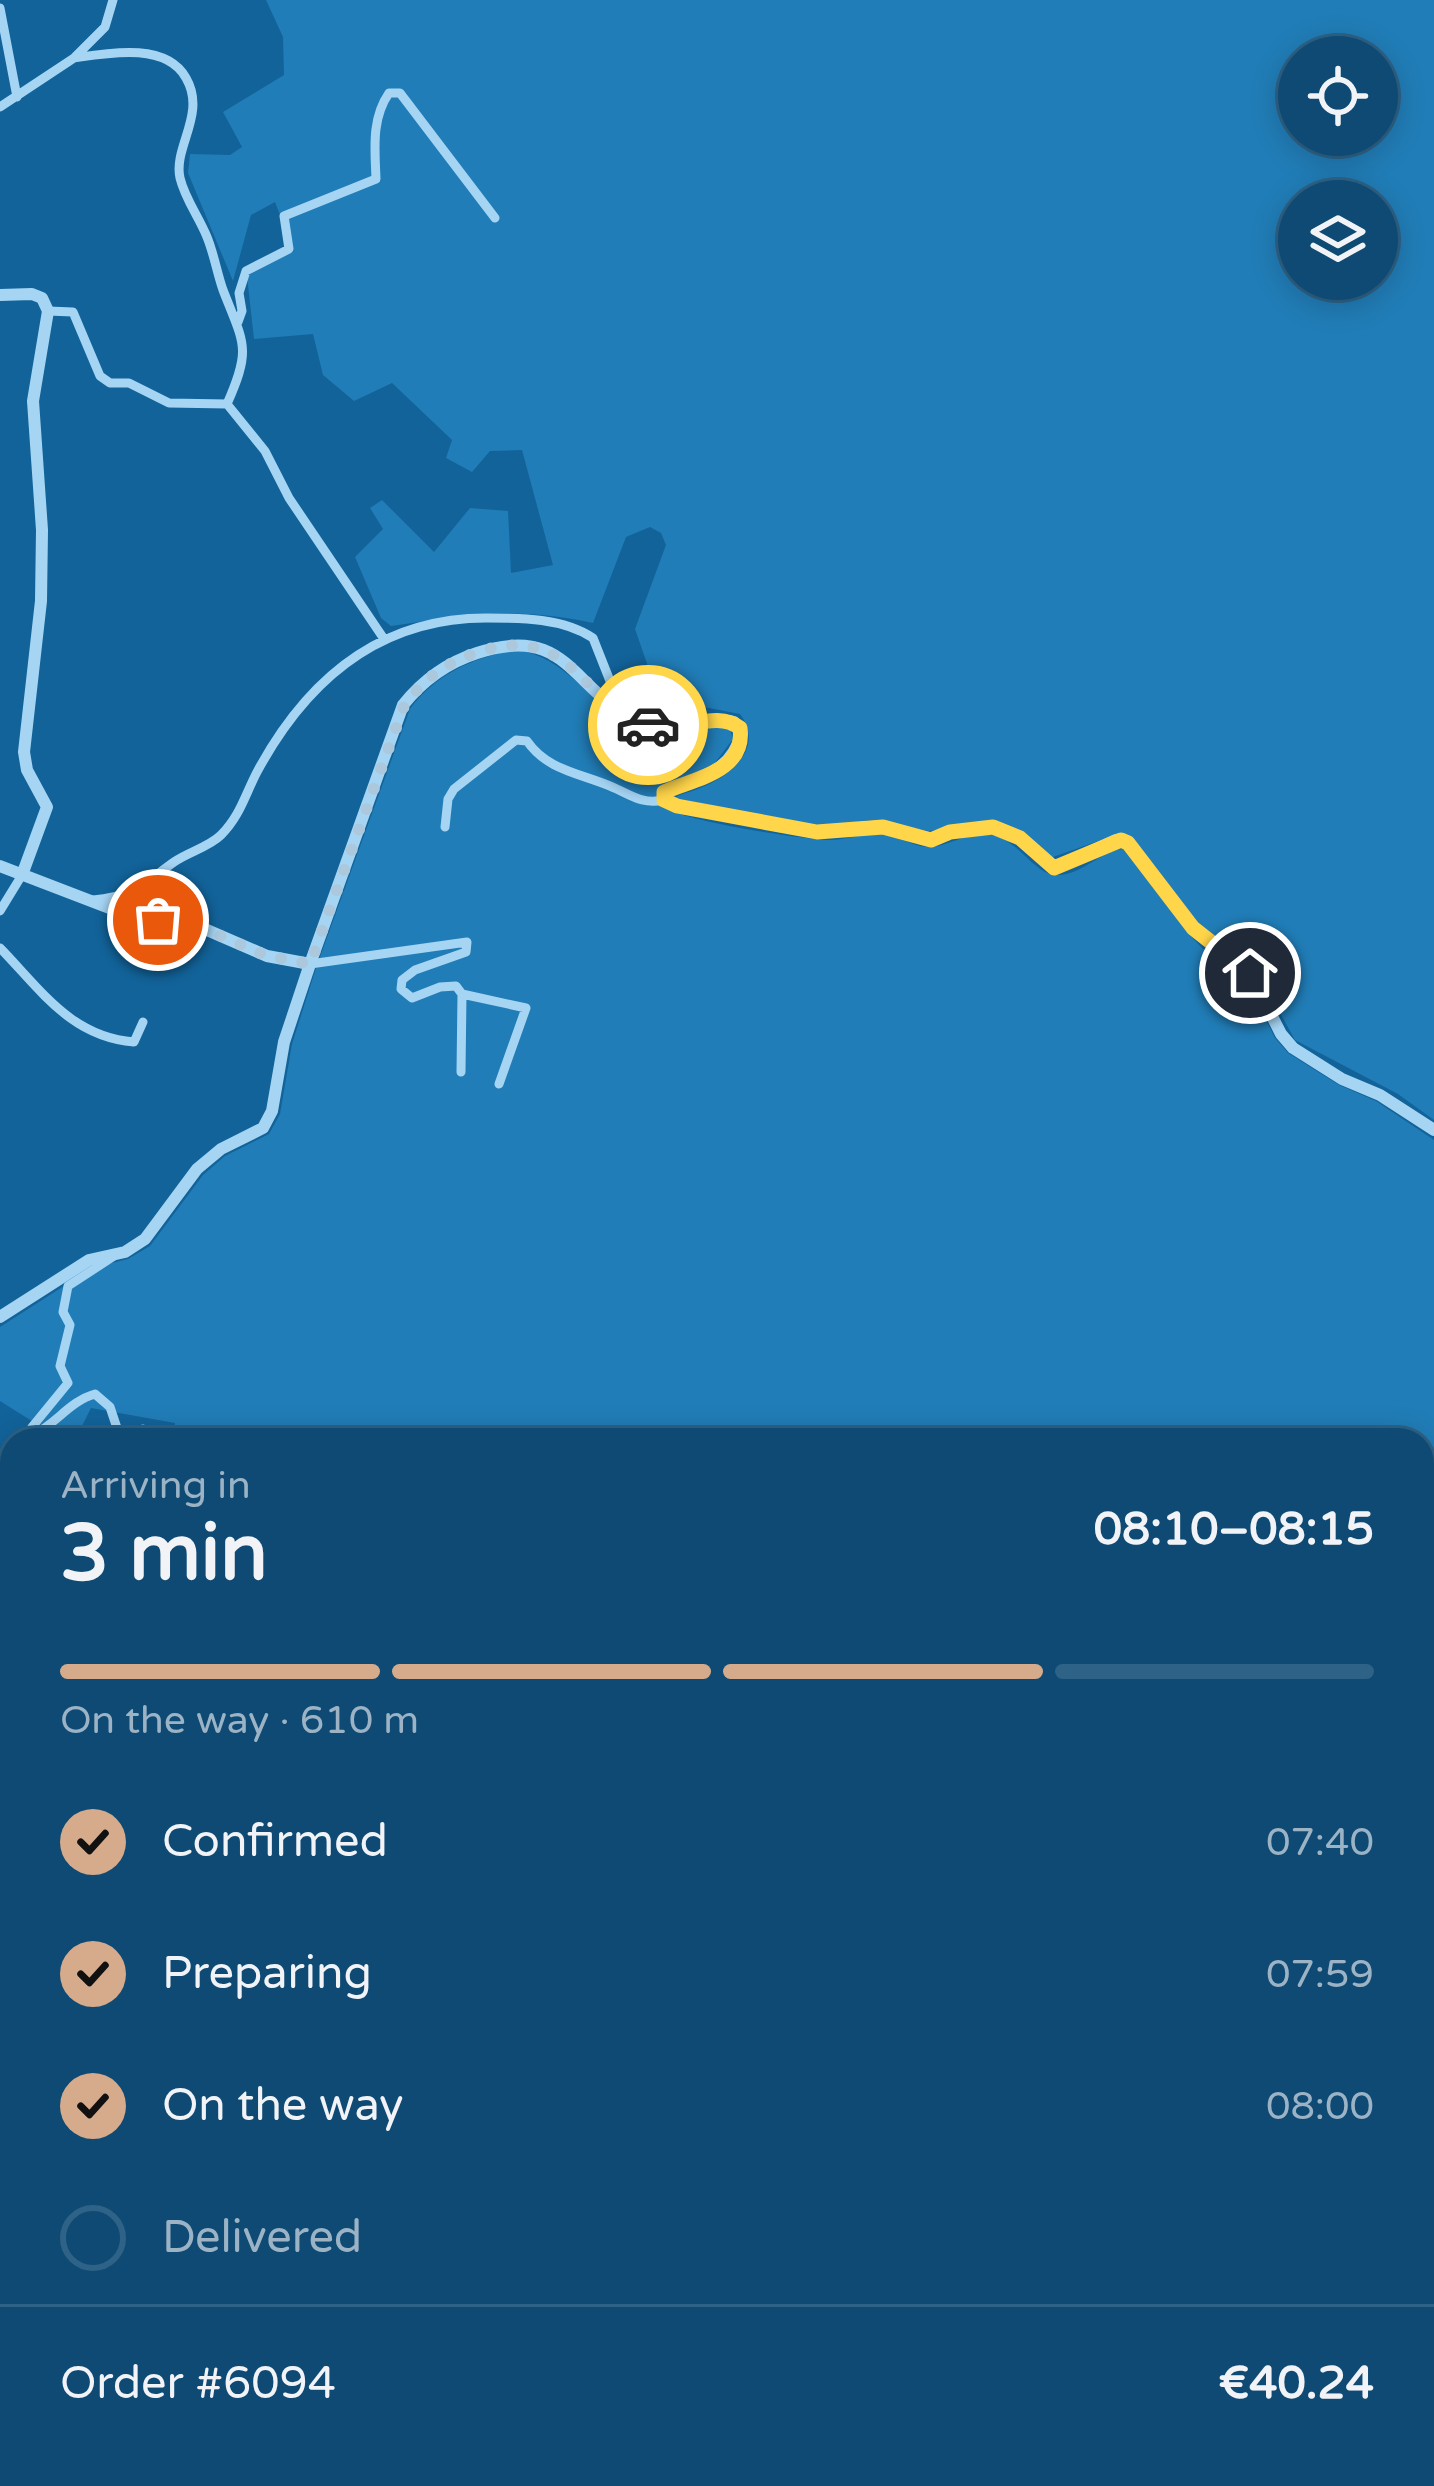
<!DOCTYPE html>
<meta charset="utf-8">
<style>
:root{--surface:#0e4a74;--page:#1c547c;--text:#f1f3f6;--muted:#9bb3c5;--line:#2e6286;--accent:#d6ab8b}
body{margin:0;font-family:"Varela Round",sans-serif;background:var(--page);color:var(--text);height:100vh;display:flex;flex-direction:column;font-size:45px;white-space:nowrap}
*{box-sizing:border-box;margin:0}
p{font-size:39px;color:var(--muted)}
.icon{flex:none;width:66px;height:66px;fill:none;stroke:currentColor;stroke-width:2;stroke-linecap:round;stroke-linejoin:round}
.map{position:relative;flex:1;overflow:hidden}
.panel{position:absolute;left:0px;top:1428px;width:1434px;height:1059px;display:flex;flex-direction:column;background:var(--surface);border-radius:36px 36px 0 0;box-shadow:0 6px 30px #0003,0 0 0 3px var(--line)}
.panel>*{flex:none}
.tools{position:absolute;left:1278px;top:36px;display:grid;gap:24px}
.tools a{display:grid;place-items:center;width:120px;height:120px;border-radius:50%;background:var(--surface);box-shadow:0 6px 30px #0003,0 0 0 3px var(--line);font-size:60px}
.pin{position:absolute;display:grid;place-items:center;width:102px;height:102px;color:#fff;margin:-51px;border:6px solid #fff;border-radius:50%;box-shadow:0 3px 12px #0007}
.courier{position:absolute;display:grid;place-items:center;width:120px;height:120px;margin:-60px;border:9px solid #ffd54a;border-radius:50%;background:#fff;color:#222;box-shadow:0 3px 15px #0007}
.head em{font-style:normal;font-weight:700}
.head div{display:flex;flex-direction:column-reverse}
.head{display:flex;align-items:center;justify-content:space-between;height:204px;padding:0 60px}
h1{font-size:78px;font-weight:700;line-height:90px}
.bar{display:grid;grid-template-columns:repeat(4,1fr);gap:18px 12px;align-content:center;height:144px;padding:0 60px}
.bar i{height:15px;border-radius:9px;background:var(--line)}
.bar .on{background:var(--accent)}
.bar p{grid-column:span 4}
.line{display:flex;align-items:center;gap:30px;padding:0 60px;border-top:3px solid var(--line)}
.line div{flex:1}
ol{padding:0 60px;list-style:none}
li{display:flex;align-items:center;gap:36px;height:132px}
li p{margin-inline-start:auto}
li .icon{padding:12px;border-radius:50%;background:var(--accent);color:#111;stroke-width:4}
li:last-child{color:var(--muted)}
li i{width:66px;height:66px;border:6px solid var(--line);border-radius:50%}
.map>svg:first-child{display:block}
.green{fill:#217db7;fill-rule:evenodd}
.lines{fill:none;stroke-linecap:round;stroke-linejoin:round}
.minor-tunnel{stroke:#367aa9;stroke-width:9;stroke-dasharray:9 4.5;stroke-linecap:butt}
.minor{stroke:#a6d5f4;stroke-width:9}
.tertiary{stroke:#a6d5f4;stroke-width:12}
.done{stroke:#acc8dc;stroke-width:12;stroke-dasharray:0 21.6}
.route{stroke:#ffd54a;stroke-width:15}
</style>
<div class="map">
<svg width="1434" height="2486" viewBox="0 0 1434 2486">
<rect width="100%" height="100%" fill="#12639a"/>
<!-- green -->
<path class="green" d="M266,0H1434V1120L1398,1094L1295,1040L1258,973L1197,923L1155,866L1132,840L1121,833L1053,857L992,822L929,831L868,820L833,826L799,823L675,798C681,793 689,793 700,788C732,776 765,747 740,714L704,707L693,696L653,681L635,629L666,545L661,533L650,527L626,537L593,623C512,606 471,615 391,626L381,618L355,557L383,529L370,508L382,500L434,552L470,508L508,511L511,573L553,565L522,450L490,451L472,472L446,458L452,440L392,383L354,401L323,375L313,334L254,339L247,276L294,251L275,202L251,215L233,281L188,173L190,154L230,155L242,147L223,112L284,75L283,37ZM1299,57H1377V135H1299ZM1299,201H1377V279H1299Z
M514,650C566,654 592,708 638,729C671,743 698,722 730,729L733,739L714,764L658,788V804C678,821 796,838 827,840C846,841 863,832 882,834C897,836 911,845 926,847C944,849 966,832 988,834C1019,838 1033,875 1057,875C1080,876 1101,851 1123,849L1188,933L1202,948L1245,978L1275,1038L1288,1053L1339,1085L1376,1101L1434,1140V2486H348L340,2475H1422V1440H173L175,1423L91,1408L75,1440H62L0,1401V1327L92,1268L128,1259L150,1246L203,1175L225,1156L269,1134L280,1114L292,1044L317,965L410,709C435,675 472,658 514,650Z
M0,1468L12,1477V1587L0,1592Z
M12,1630V2176L0,2131V1647Z
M0,2221L12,2227V2330L0,2329Z
M0,2418L12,2424V2475H89L93,2486H0Z
M141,2475H307L310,2486H144Z"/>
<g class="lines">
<!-- minor-tunnel -->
<path class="minor-tunnel" d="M648,708L668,718"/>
<!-- minor -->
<path class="minor" d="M0,8L17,97
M74,58C108,53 166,42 186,78C207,114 173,147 180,178C185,199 199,217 207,237C214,254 217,273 223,290C244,344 252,348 227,404
M0,107L74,58L105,27L113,0
M48,311L73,312L100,376L110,383H129L169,403L227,404
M238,322L242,311L239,293L246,271L289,249L284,216L376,179C375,150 371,119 389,93H400L495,218
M227,404L265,451L289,498L384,639
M445,827L448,799L454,789L516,740L527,741C547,770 579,773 610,786C630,794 641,805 664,800
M93,900C133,897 143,884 174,862C188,852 209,847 221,835C240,816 245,795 257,772C306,681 378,618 486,618C522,618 563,618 593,638L612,686L648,708
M0,911L22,875
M0,948C41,990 71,1037 134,1042L143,1022
M310,964L467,942L466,952L415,970L402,980L401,989L412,998L440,987L456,986L462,994L526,1008L499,1084
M461,1072L462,994
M114,1256L68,1286L63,1312L70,1325L60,1366L68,1383L32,1427L33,1435C56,1424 70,1401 95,1394L110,1407L121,1440
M140,1440L143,1429
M0,1619L12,1607
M0,1819L12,1823
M1422,1936L1434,1926
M0,2320L12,2341"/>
<!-- tertiary -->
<path class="tertiary" d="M0,295L32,294L42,298L48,311L33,401L42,530L41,601L24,752L27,770L47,807L22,875
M0,866L117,911L207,930L267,956L310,964
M0,1317L89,1260L125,1252L145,1239L197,1169L221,1149L263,1128L272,1111L284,1042L310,964L403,705C423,680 446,663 477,653C572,622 571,695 644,723C676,735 702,714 734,722L741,734C731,775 696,777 664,792V800L677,806L817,832L883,827L931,840L949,832L993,827L1020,838L1055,868L1116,840L1128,843L1193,928L1250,973L1281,1034L1293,1048L1342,1079L1380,1095L1434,1130
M0,2363L12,2360
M314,2475L318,2486"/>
</g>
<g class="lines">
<!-- done -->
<path class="done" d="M158,920L207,930L267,956L310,964L404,706C423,679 447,662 478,652C572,623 574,697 648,725"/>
<!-- route -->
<path class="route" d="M648,725C681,733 716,709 740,728C746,772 693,779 664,792V800L677,806L817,832L883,827L931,840L950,832L993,827L1020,838L1054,868L1121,840L1128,843L1193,928L1250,973"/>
</g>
</svg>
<div class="tools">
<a><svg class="icon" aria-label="locate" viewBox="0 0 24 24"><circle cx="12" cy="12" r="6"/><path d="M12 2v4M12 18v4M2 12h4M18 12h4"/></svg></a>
<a><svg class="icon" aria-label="layers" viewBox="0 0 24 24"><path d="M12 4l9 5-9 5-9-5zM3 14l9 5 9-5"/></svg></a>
</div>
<div class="pin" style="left:158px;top:920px;background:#ea580c"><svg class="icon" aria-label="bag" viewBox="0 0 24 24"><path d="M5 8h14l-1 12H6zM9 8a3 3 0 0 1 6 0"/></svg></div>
<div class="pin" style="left:1250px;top:973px;background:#1f2937"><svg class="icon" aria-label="home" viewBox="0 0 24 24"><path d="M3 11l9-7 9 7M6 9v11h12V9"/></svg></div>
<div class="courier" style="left:648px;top:725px"><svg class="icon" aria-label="car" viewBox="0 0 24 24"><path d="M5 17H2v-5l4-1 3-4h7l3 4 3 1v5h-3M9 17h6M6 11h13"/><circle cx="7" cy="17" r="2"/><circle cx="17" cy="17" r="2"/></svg></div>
<section class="panel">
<div class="head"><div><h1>3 min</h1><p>Arriving in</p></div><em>08:10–08:15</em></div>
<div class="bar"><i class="on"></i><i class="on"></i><i class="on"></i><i></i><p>On the way · 610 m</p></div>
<ol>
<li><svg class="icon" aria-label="check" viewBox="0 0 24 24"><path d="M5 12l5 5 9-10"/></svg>Confirmed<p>07:40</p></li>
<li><svg class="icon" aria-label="check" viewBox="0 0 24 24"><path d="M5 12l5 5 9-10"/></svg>Preparing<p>07:59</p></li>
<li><svg class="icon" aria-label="check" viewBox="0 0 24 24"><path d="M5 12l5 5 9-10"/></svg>On the way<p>08:00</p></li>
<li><i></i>Delivered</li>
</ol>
<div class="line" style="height:156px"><div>Order #6094</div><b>€40.24</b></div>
</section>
</div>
